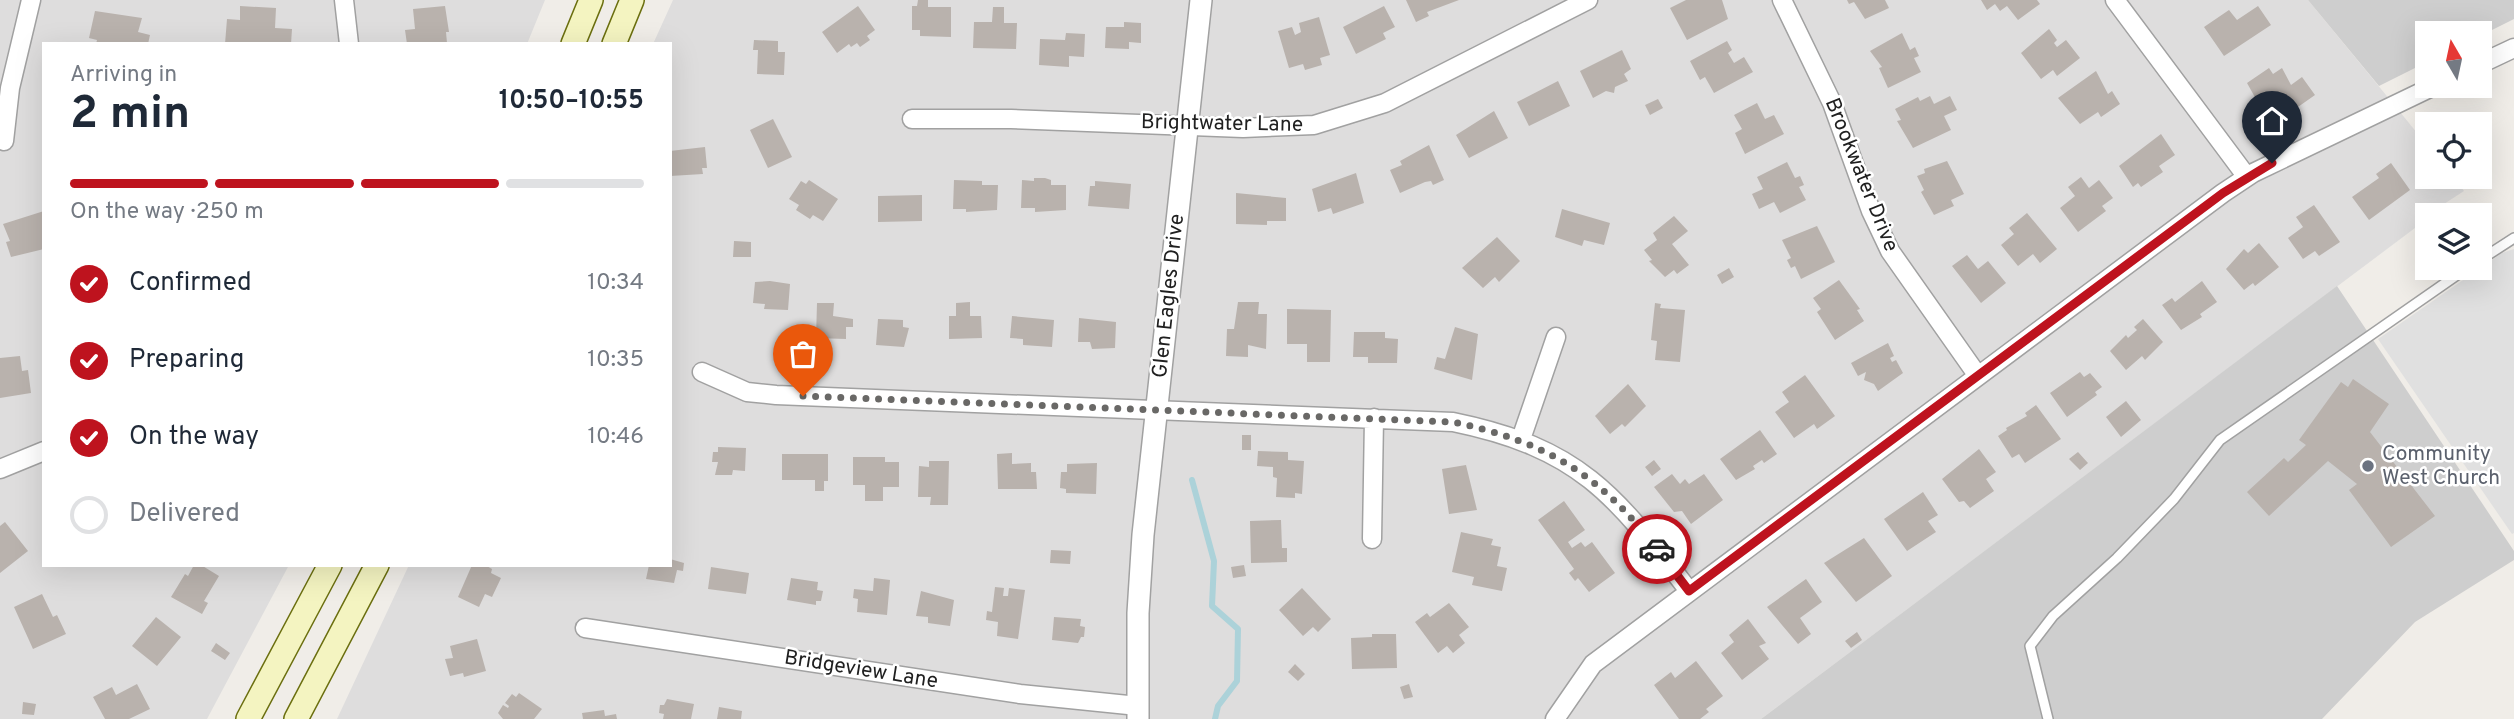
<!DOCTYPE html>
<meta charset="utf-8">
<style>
:root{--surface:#fff;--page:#f2f2f3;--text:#1f2937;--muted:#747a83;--line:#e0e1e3;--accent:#be131e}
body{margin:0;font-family:Overpass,sans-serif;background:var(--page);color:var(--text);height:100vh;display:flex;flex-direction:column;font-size:26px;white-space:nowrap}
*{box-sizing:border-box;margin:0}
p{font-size:23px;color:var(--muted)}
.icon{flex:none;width:38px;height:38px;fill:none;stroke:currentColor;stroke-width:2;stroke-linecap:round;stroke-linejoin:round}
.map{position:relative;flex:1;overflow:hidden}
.details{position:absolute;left:42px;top:42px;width:630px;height:525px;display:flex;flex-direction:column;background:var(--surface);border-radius:0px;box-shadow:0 7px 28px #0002}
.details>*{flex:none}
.needle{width:46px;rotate:351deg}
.controls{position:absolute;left:2415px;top:21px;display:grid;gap:14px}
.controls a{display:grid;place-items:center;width:77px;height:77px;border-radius:0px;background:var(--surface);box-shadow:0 7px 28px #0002;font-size:35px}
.pin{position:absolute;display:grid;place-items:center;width:60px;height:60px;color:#fff;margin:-72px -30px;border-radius:50% 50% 50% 0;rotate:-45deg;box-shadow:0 0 7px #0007}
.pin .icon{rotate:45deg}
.courier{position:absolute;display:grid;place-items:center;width:70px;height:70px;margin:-35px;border:5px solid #be131e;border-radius:50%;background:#fff;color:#222;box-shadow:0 2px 9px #0007}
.headline em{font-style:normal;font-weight:700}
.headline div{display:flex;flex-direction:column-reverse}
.headline{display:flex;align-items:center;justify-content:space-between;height:119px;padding:0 28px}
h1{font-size:46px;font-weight:700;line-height:52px}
.bar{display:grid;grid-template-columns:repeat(4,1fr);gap:10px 7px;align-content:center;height:84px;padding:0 28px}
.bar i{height:9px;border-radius:5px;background:var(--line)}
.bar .current{background:var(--accent)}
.bar p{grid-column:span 4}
ol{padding:0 28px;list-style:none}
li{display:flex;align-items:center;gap:21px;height:77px}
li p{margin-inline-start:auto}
li .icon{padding:7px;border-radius:50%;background:var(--accent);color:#fff;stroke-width:4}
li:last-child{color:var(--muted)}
li i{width:38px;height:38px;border:4px solid var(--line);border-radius:50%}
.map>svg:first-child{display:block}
.residential{fill:#dedddd}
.religious{fill:#cecece}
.parking{fill:#e0e0e0}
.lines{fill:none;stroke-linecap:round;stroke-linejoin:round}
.stream{stroke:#acd2d9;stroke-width:6}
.building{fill:#b9b2ad}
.service-casing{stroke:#a1a1a1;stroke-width:12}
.minor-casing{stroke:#a1a1a1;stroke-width:21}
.tertiary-casing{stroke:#a1a1a1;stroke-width:24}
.secondary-casing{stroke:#6b6f0f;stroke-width:26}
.service{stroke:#fff;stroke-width:9}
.minor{stroke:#fff;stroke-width:18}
.tertiary{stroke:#fff;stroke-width:21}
.secondary{stroke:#f4f4c1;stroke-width:23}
.done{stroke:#696866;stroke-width:7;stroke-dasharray:0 12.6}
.route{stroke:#be131e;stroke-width:9}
.worship-dot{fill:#6b7280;stroke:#fff;stroke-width:2.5}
.labels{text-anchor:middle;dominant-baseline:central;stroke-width:5;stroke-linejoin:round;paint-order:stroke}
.street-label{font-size:21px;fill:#202020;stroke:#fff}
.worship-label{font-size:21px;fill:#5b616d;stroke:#fff;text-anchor:start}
</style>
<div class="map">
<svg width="2514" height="719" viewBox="0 0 2514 719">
<rect width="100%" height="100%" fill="#f0ede8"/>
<!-- residential -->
<path class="residential" d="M0,0H545L527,44H44V565H289L207,719H0Z
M673,0H2308L2427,145V177H2453L2464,191L2427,215V219L1761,719H337L409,565H670V44H653Z"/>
<!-- religious -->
<path class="religious" d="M2308,0H2514V19L2480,36V33H2427V62L2379,86Z
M2337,286L2514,551V560L2415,622L2322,719H1761Z"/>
<!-- parking -->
<path class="parking" d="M2514,249V533L2512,534L2378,339L2502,253Z"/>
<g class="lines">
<!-- stream -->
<path class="stream" d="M1192,480L1214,561L1212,606L1238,629L1237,681L1218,706L1215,719"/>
</g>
<!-- building -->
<path class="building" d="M918,0H928V7H951V37L920,36V30H912V6H917Z
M1406,0H1459L1427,12L1429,16L1416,22Z
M1686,0H1722L1728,19L1687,40L1670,8Z
M1847,0H1885L1889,8L1865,19L1854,2L1849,4Z
M1981,0H2037L2040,4L2018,20L2007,6L2000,11L1995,4L1987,10Z
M240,6L276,8L275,28L292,29L291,44H225L227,19L240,20Z
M445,6L449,32H446L447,43L407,44L405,30L415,29L413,9Z
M858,6L875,30L867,36L870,40L860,47L857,43L851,47L849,44L837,53L822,32Z
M1384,6L1395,27L1383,33L1386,39L1356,54L1343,27Z
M2258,6L2271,25L2224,56L2204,27L2229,10L2237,20Z
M993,7H1004V23H1017L1016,49L973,48L974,22H992Z
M95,11L142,18L138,32L150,35L148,44H96L97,40L89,38Z
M1319,17L1330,55L1320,58L1322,65L1305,70L1303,64L1289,68L1278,31L1292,27L1295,35L1301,32L1299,23Z
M1124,22L1141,23V43L1129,42V49L1105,48L1106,27H1124Z
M2049,29L2057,40L2054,43L2057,47L2066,40L2080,58L2057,76L2053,70L2041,79L2021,53Z
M1066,33L1085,34L1084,57L1069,56V67L1039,65L1040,39L1065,40Z
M1902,33L1910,50L1915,47L1919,56L1914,58L1921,72L1888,88L1879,68L1882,67L1870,51Z
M754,40L778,41V52H785L784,75L757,74L758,50H753Z
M1727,41L1732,50L1728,53L1734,63L1744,57L1753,72L1714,93L1705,77L1700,80L1690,61Z
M1622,50L1631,69L1624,74L1628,81L1615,87L1614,93L1606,91L1593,98L1580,71Z
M2269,68L2273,74L2282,68L2291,85L2302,77L2315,95L2288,114L2283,107L2270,116L2261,108L2247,83Z
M2096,71L2108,94L2112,91L2120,104L2101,117L2098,112L2080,124L2058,98Z
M1558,81L1570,106L1529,126L1517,102Z
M1930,96L1934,104L1950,96L1957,110L1944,116L1951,130L1913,148L1897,121L1901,120L1895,109L1918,97L1920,101Z
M1658,99L1663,108L1650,115L1645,105Z
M1757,103L1765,119L1774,115L1784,134L1745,154L1735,133L1742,129L1734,115Z
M1494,111L1508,138L1469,158L1456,135Z
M773,119L792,157L768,168L750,130Z
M2161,134L2175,155L2159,166L2163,172L2141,187L2138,183L2133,187L2119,166Z
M1429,145L1444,180L1433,185L1431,181L1425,182L1400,193L1390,170L1402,165L1400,161Z
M705,147L707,168H702L703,174L670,176V151Z
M1947,161L1964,194L1951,200L1954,206L1934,215L1921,192L1924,190L1917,176L1925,173L1924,169Z
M1787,162L1795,178L1800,176L1804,185L1799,187L1806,200L1780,213L1774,202L1759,209L1752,194L1763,189L1757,177Z
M2391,163L2410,190L2369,220L2352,197L2379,178L2376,174Z
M1356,173L1364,203L1333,214L1331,208L1318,212L1312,189Z
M2081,177L2089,188L2099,180L2113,198L2102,206L2106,211L2078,232L2060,208L2075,196L2068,187Z
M1034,178H1045L1051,180V185H1066V210L1035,212V208H1021L1022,180L1034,181Z
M809,180L838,199L823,221L813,215L810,219L796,210L799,205L789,199L801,181L806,184Z
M954,180L982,181V185H998L997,210L966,212V209H953Z
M1095,181L1131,184L1129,209L1088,206L1090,186H1095Z
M1236,193L1286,198V221H1267V225L1236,224Z
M922,195V221L878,222V196Z
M2314,205L2340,242L2319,256L2315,251L2303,259L2288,238L2303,227L2296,217Z
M1562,209L1610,223L1604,245L1584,240L1582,246L1555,237Z
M44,211V249L11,257L6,242L10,241L3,224Z
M2027,213L2057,249L2040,263L2033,254L2018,266L2001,245L2014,234L2009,228Z
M1674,216L1688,231L1672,244L1689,265L1677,274L1674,270L1665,277L1649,261L1652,260L1644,250L1657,240L1653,233Z
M1817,226L1835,262L1801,279L1795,266L1791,268L1787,260L1791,258L1782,240Z
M1497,237L1520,261L1499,282L1495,277L1483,288L1462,268Z
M734,241L751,242V257H733Z
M2259,243L2279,267L2255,286L2253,283L2244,290L2226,269L2244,249L2248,253Z
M1967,255L1978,269L1988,261L2006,283L1981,303L1952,266Z
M1729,268L1734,277L1722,284L1717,275Z
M1839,280L1860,309L1857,310L1864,321L1835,340L1817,312L1821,309L1813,298Z
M770,281L790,284L788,310L764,309L765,304L753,303L755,282Z
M2202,281L2217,302L2200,314L2202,317L2181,330L2162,305L2172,298L2175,302Z
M970,302V316H981L982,338L949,339V316H956V303Z
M1238,302H1259L1258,314H1267L1266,349L1248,345V357L1226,356L1227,329H1234Z
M817,303H834L833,316L853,319V327H846V339L816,338Z
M1655,303L1661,304L1660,308L1685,310L1680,362L1655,360L1657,341L1651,340Z
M1287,309L1331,310L1330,362H1307V344H1287Z
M1012,316L1054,320L1052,347L1023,345V339L1010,338Z
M1079,318L1116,322L1115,348L1092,349L1090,342H1078Z
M878,319L903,320V327L909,328L904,347L876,345Z
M2143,319L2163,342L2145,360L2142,356L2126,370L2110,351L2126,335L2128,338L2137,330L2134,327Z
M1455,327L1478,334L1472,380L1434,369L1437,357L1445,359Z
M1354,332H1385V338L1398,339L1397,363H1368V357H1353Z
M1888,343L1894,356L1890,358L1892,362L1896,360L1903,373L1878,391L1874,384L1864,380L1866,372L1858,376L1851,363Z
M20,356L22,371L28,370L31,393L0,398V358Z
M2080,372L2084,377L2090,373L2102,387L2095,392L2097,395L2067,417L2050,393Z
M1805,375L1835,416L1817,429L1814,424L1794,438L1775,412L1789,402L1782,392Z
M2353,379L2389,404L2370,432L2435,516L2391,547L2349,490L2357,484L2328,461L2269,516L2247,492L2284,458L2288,462L2306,445L2299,440L2341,382L2348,387Z
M1628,384L1646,406L1625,427L1622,424L1610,434L1595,416Z
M2126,401L2141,420L2121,437L2106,417Z
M2036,405L2061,439L2025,463L2019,454L2012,458L1998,436L2007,430L2006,428L2027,416L2025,413Z
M1760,430L1777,454L1764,463L1762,460L1753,466L1755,469L1736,480L1720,459Z
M1242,435H1251V450H1242Z
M718,447L746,448L745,471L733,470L732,475H715L718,462H712L713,452H718Z
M1979,449L1996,472L1986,479L1994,491L1970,508L1964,501L1959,502L1942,479Z
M1258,451L1288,452V460L1304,461L1302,494L1295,493V498L1276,497L1277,478L1273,477V467L1257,466Z
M2078,452L2088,463L2080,470L2069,459Z
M1012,453V464L1031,463V472H1036L1037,489H998L997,454Z
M782,454H828V481H824V491H815V480H782Z
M853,457H885V462H899V487H883V501H865V485H853Z
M1654,460L1661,469L1652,476L1645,467Z
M929,461H949L948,505H930L931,497H918L919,466L929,467Z
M1097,463L1096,494L1066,493V489L1060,488L1061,472H1067V464Z
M1466,465L1477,510L1449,514L1442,469Z
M1672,474L1680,484L1685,479L1689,484L1704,474L1723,500L1691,524L1682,511L1674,512L1654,487Z
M1923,492L1938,515L1928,521L1936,532L1907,551L1884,519Z
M1564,501L1585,530L1568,542L1572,548L1581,542L1585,547L1592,542L1615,573L1589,592L1578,578L1575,581L1569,573L1574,569L1538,520Z
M1281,520L1282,548H1287V562L1251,563L1250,521Z
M5,522L28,551L0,573V526Z
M1461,532L1493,539L1491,545L1501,547L1497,566L1507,568L1502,591L1472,585L1474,577L1452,572Z
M1864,538L1892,576L1856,602L1824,563Z
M1051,550L1071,551L1070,564L1050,563Z
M670,559L684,563L683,571L677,570L674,583L646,579L649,565H670Z
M194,565H201L219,576L204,601L208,603L202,614L171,597L185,574L188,576Z
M472,565H485L492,569L491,573L501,578L492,597L485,594L479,607L458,597Z
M1244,565L1246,576L1233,578L1231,567Z
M711,567L749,573L746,594L708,589Z
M791,578L818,582L817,590L823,591L821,601H816V605L787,600Z
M874,578L890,580L887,615L857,612L858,599L853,598L854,589L873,591Z
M1806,579L1822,602L1800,618L1811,634L1798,644L1767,607Z
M995,587L1004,588L1003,596H1008L1009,588L1025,590L1018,639L997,636L998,622L986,620L987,611L992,612Z
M1302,588L1331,619L1318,632L1313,627L1303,636L1279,610Z
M921,591L954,600L950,626L928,623V617L916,616Z
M42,594L53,617L57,615L66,634L33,649L14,607Z
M1449,603L1469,627L1459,635L1465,643L1453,653L1447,646L1438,653L1415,622L1427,613L1430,617Z
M156,617L181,637L157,666L132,646Z
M1054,617L1081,619L1080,626L1085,627L1084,637H1081L1078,643L1052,640Z
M1748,619L1766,643L1759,646L1769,659L1742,680L1721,653L1734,642L1729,635Z
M1857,632L1862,640L1851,648L1845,641Z
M1372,634H1396L1397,668L1352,669L1351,638L1372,637Z
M477,639L486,671L464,677L463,673L450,676L445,659L453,658L450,646Z
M216,643L230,653L225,660L211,651Z
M1696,661L1723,696L1706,709L1709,712L1700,719H1679L1654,685L1671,672L1675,678Z
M1295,664L1305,674L1298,681L1288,672Z
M137,684L150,709L129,719H105L93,697L112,687L116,695Z
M1409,684L1413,697L1404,699L1400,687Z
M519,693L542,709L534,719H503L498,713L503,705L508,708L509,706L505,703L512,694L516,697Z
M667,699L694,704L691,719H663L664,714L659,713L660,705H664Z
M23,702L36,704L34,715L22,714Z
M719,707L742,711L741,719H717Z
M604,710L605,716L616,714L617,719H583L582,713Z"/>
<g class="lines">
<defs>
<path id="service" d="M2480,260L2514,238
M2048,719L2030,646L2053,616L2117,558L2174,499L2220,440L2467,268"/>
<path id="minor" d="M344,0L349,44
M1782,0L1832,103L1871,211L1890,251L1978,376
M2115,0L2247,177
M2480,64L2514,48
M912,119H1011L1243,128L1314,125L1385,103L1588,0
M4,141L10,88L31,0
M702,372L747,392L776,395L1453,422C1579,448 1614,493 1689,591
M1521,439L1556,337
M0,469L44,451
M1372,539L1374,418
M585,628L1020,694L1138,706
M1555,719L1593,664L2223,193L2253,173L2434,86"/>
<path id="tertiary" d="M1138,719V613L1143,535L1201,0"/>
<path id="secondary" d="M573,44L591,0
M614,44L632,0
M248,719L330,565
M296,719L377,565"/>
</defs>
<!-- service casing -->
<use href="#service" class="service-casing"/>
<!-- minor casing -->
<use href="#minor" class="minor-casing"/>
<!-- tertiary casing -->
<use href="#tertiary" class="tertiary-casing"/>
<!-- secondary casing -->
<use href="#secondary" class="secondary-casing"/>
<!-- service -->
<use href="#service" class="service"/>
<!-- minor -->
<use href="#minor" class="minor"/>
<!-- tertiary -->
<use href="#tertiary" class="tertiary"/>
<!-- secondary -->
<use href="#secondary" class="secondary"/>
</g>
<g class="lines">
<!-- done -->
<path class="done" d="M803,396L1453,422C1544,441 1600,474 1657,549"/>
<!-- route -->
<path class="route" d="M1657,549L1689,591L2223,193L2272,163"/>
</g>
<!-- markers -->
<circle class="worship-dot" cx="2368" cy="466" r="7"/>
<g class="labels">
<!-- street labels -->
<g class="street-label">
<text transform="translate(1222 124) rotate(1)">Brightwater Lane</text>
<text transform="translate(1861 175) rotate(68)">Brookwater Drive</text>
<text transform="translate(1169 296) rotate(-84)">Glen Eagles Drive</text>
<text transform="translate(861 670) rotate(9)">Bridgeview Lane</text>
</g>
<!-- worship labels -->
<g class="worship-label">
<text x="2382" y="454">Community<tspan x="2382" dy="24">West Church</tspan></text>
</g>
</g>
</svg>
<div class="controls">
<a><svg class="needle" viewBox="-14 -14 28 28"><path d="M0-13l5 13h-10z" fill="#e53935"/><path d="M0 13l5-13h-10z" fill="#747a83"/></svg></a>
<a><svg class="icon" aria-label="locate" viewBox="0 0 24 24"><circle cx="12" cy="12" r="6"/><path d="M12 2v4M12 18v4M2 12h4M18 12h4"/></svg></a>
<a><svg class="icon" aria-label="layers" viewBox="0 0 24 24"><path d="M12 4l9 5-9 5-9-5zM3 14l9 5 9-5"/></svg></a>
</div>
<div class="pin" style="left:803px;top:396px;background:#ea580c"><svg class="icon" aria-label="bag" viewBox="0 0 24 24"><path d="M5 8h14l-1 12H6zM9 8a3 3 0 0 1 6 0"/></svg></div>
<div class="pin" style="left:2272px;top:163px;background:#1f2937"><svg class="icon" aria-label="home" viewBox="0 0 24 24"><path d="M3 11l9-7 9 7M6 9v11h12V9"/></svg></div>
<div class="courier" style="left:1657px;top:549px"><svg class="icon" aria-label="car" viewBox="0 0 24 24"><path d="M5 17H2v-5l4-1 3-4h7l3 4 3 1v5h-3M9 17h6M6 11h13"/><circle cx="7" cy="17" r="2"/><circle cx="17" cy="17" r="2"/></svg></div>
<section class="details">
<div class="headline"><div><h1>2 min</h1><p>Arriving in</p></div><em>10:50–10:55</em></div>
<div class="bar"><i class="current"></i><i class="current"></i><i class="current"></i><i></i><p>On the way · 250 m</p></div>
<ol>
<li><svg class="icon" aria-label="check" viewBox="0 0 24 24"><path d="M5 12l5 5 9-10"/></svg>Confirmed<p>10:34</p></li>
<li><svg class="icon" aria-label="check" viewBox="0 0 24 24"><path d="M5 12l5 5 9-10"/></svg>Preparing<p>10:35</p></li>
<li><svg class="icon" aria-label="check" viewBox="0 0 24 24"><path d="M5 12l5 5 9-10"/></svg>On the way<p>10:46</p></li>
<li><i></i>Delivered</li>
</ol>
</section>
</div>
